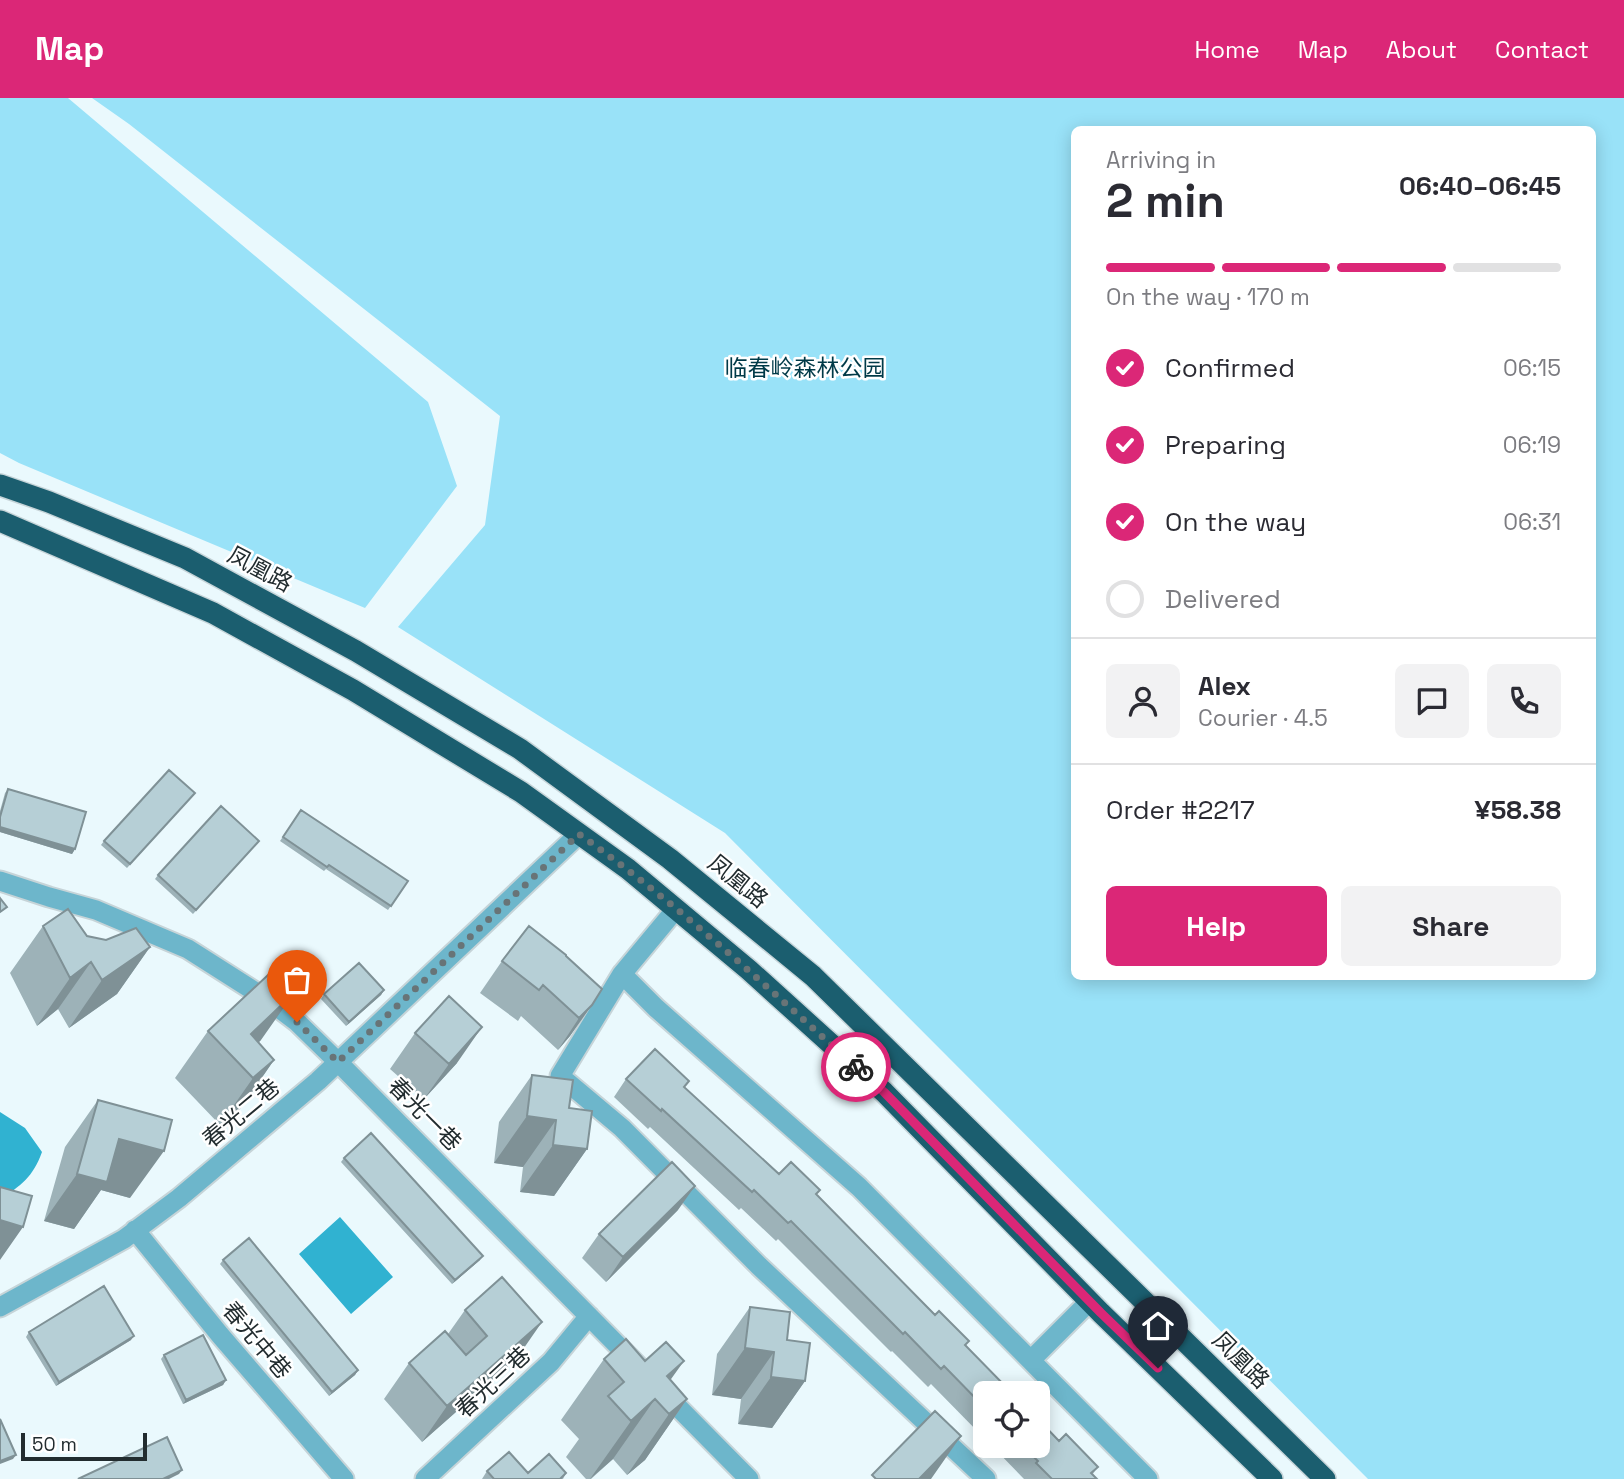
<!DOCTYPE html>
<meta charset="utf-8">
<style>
:root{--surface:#fff;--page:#f2f2f3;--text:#2b2b33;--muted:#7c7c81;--line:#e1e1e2;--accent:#db2777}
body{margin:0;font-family:"Space Grotesk","Noto Sans SC",sans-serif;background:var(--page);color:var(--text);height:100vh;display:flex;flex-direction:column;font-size:26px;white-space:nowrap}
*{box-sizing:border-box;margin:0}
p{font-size:23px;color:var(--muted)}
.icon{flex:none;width:38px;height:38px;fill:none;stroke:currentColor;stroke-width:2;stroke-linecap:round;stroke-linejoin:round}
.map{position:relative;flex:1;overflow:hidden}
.drawer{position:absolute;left:1071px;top:28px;width:525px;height:854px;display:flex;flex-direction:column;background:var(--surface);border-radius:10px;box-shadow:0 4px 18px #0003}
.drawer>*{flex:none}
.buttons{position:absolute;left:973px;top:1283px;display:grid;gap:14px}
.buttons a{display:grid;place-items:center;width:77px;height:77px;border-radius:10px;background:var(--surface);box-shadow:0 4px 18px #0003;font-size:35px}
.scale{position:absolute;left:21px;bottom:18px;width:126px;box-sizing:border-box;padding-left:7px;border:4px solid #222c2f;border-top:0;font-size:19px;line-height:24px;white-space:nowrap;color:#222c2f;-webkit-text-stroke:5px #fff;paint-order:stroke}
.pin{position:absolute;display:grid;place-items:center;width:60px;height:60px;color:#fff;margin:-72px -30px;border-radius:50% 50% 50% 0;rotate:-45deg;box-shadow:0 0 7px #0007}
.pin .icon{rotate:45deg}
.courier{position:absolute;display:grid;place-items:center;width:70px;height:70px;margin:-35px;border:5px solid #db2777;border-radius:50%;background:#fff;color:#222;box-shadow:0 2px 9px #0007}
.headline em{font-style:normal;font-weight:600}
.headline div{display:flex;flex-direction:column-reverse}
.headline{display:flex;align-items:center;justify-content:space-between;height:119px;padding:0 35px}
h1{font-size:46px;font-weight:600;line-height:52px}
.bar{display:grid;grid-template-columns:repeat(4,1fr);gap:10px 7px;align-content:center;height:84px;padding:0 35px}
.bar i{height:9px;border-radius:5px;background:var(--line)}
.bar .current{background:var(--accent)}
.bar p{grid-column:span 4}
.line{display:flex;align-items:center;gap:18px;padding:0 35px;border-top:2px solid var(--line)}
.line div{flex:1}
.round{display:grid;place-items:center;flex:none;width:74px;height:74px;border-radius:10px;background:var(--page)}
ol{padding:0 35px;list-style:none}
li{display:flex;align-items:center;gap:21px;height:77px}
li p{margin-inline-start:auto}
li .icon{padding:7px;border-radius:50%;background:var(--accent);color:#fff;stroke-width:4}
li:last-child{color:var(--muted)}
li i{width:38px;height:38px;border:4px solid var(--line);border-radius:50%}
.button{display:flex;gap:14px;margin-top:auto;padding:14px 35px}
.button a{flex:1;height:80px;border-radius:10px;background:var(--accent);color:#fff;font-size:28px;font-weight:600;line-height:80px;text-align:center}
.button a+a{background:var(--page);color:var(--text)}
header{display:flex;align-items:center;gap:42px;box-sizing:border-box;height:98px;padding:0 35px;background:var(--accent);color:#fff}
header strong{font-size:33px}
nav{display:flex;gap:38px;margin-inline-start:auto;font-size:24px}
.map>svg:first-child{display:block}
.green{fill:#99e2f8;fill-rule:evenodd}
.water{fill:#30b2d1}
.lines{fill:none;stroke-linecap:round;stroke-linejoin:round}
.minor-casing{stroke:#c6d4d8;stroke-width:23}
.highway-casing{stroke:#c6d4d8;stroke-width:24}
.minor{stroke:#6db6cb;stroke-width:19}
.highway{stroke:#1b5e6f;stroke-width:21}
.wall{fill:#9db2b8}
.shaded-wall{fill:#7f9196}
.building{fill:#b6cfd6;stroke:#7f9196;stroke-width:2}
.done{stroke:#687477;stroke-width:7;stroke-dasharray:0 12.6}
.route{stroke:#db2777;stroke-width:9}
.labels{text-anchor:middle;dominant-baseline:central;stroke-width:5;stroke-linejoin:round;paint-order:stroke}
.park-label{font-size:23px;fill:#003a48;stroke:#fff}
.street-label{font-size:23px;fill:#222c2f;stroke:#fff}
</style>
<header>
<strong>Map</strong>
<nav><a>Home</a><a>Map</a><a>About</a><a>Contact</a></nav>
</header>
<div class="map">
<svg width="1624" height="1381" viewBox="0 0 1624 1381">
<rect width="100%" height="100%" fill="#eaf9fd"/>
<!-- green -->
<path class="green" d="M0,0H68L428,304L457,388L365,510L19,365L0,355Z
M92,0H1624V1381H1368L725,735L398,529L485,427L500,318L129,26ZM1074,32H1592V878H1074Z"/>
<!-- water -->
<path class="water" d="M0,1014L25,1030L42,1054C33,1079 21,1088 0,1101Z
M340,1119L393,1179L351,1216L299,1156Z"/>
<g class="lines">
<defs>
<path id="minor" d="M0,783L49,799L96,812L188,851L268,902L297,924L338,964L637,1267
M676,811L622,876L656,910L859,1089L1148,1381
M622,876L560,978L622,1030L759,1168L986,1381
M135,1132L220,1237L344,1381
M0,1209L124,1141L179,1100L318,983L579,736
M1031,1262L1090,1203
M663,1294L749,1381
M425,1381L551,1264L589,1218"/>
<path id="highway" d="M0,387L49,404L185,460L356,553L520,651L670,761L813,878L1325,1381
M0,423L213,515L353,592L521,694L628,771L749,872L884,994L1101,1215L1272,1381"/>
</defs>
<!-- minor casing -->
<use href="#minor" class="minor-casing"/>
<!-- highway casing -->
<use href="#highway" class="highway-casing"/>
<!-- minor -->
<use href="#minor" class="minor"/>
<!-- highway -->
<use href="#highway" class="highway"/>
</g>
<!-- wall -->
<path class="wall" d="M8,691L75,751L72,756L0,734V713L5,695Z
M195,695L127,770L101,747L104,743Z
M301,712L408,783L388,812L326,771L324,773L280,743Z
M259,743L193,816L155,781L158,777Z
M43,828L106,842L150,849L117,896L69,930L58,911L37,928L10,875Z
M566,858L602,891L570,938L558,952L521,918L518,923L480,895L502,863Z
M384,892L381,897L346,928L321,901L324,896Z
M208,933L261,942L258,945L274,962L241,1010L220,1027L175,980Z
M415,935L457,965L424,1001L390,971Z
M532,977L569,1010L587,1051L554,1098L520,1094L523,1069L494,1065L499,1024Z
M626,981L685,990L779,1076L820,1092L816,1097L966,1247L985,1295V1341L931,1286L928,1289L892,1253L891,1254L778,1141L776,1143L741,1110L739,1112L650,1029L648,1031L614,999Z
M98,1002L130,1100L101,1092L74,1131L44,1123L65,1049Z
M344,1060L480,1162L452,1186L341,1064Z
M678,1112L606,1184L582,1160L599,1136Z
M223,1162L358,1272L355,1277L329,1298L220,1166Z
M750,1209L787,1242L805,1283L772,1330L738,1326L741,1301L712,1297L717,1256Z
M465,1212L517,1260L422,1344L384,1301L409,1265L448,1236Z
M29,1234L131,1242L56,1288L26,1239Z
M164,1257L226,1282L223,1287L183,1306L161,1261Z
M604,1261L645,1263L670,1282L687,1301L645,1362L627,1377L613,1361L591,1381H586L566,1359L579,1341L561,1322Z
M1059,1343L1098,1369L1092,1377L1097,1381H1024L992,1348H1038Z
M487,1373L528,1375H566L563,1381H482Z"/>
<!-- shaded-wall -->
<path class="shaded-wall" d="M0,729L75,751L72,756L0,734Z
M150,849L117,896L69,930L102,882Z
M91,864L58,911L37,928L70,880Z
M384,892L381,897L346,928L349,924Z
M294,895L261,942L238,964L251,936Z
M592,907L570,938L558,952L579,920Z
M482,929L457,965L424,1001L449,966Z
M274,962L241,1010L220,1027L253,980Z
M527,1018L556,1022L523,1069L494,1065Z
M119,1041L164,1053L130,1100L101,1092L74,1131L44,1123L77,1076Z
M553,1047L587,1051L554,1098L520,1094Z
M695,1088L678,1112L606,1184L623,1159Z
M0,1122L23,1129L0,1162Z
M483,1158L480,1162L452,1186L455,1182Z
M542,1224L517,1260L422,1344L447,1308Z
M134,1238L131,1242L56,1288L59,1284Z
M745,1250L774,1254L741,1301L712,1297Z
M684,1263L656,1302L655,1301L613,1361L590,1381L631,1323L667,1278Z
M358,1272L355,1277L329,1298L332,1294Z
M771,1279L805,1283L772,1330L738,1326Z
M226,1282L223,1287L183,1306L186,1302Z
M687,1301L645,1362L627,1377L669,1316Z
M961,1338L931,1381H919Z
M16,1357L13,1361L0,1366V1363Z
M182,1372L179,1376L169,1381H163Z"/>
<!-- building -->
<path class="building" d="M169,672L195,695L130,766L104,743Z
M8,691L86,714L75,751L0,729V719Z
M221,708L259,743L196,812L158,777Z
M301,712L408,783L391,808L329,767L327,769L283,739Z
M0,800L7,809L0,814Z
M68,811L87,838L106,842L136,830L150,849L102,882L91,864L70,880L43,828Z
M529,828L566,857V858L602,891L592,907L579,920L543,887L539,892L502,863Z
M359,865L384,892L349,924L324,896Z
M269,876L294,895L251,936L274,962L253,980L208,933Z
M449,898L482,929L449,966L415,935Z
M655,951L689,983L684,989L779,1076L791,1064L820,1092L816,1096L935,1217L939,1213L969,1243L965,1247L1012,1295H985V1310L944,1268L941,1271L905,1234L903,1236L791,1123L788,1125L754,1092L752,1094L662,1011L661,1013L626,981Z
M532,977L573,982L569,1010L592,1013L587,1051L553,1047L556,1022L527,1018Z
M98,1002L172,1022L164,1053L119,1041L107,1084L77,1076Z
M371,1035L483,1158L455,1182L344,1060Z
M672,1064L695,1088L623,1159L599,1136Z
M0,1089L32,1098L23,1129L0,1122Z
M249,1140L358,1272L332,1294L223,1162Z
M502,1179L542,1224L447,1308L409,1265L445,1233L466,1257L487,1238L465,1212Z
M104,1188L134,1238L59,1284L29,1234Z
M750,1209L790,1214L787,1242L810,1245L805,1283L771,1279L774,1254L745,1250Z
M203,1237L226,1282L186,1302L164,1257Z
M626,1241L645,1263L666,1244L684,1263L667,1278L687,1301L669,1316L655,1301L631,1323L608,1298L624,1284L604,1261Z
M935,1313L961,1338L919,1381H876L872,1377Z
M0,1321L16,1357L0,1363Z
M1038,1321L1059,1343L1066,1336L1098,1369L1091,1375L1097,1381H1052L1036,1365L1038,1363L1022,1348H1038Z
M167,1339L182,1372L163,1381H78Z
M509,1354L528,1375L549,1356L566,1375L560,1381H494L487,1373Z"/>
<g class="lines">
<!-- done -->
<path class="done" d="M297,924L338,964L579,736C678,806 766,888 856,969"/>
<!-- route -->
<path class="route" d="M856,969L884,994L1101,1215L1158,1270"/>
</g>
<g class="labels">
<!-- park labels -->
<g class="park-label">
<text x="805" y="270">临春岭森林公园</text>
</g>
<!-- street labels -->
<g class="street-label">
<text transform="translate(260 471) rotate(28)">凤凰路</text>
<text transform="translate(738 783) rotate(39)">凤凰路</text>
<text transform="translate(241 1015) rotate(-40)">春光二巷</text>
<text transform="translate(425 1016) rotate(45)">春光一巷</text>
<text transform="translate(257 1242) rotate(50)">春光中巷</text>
<text transform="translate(1241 1262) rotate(45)">凤凰路</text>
<text transform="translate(493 1284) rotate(-43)">春光三巷</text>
</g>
</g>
</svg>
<div class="buttons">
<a><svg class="icon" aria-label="locate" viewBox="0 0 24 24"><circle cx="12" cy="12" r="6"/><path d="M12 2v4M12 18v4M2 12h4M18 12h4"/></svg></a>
</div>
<div class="scale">50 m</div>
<div class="pin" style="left:297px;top:924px;background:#ea580c"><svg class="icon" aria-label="bag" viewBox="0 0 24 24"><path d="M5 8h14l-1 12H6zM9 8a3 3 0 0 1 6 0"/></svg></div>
<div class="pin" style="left:1158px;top:1270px;background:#1f2937"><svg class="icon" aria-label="home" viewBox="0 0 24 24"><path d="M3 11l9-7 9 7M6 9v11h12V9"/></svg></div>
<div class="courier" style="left:856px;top:969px"><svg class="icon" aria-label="bike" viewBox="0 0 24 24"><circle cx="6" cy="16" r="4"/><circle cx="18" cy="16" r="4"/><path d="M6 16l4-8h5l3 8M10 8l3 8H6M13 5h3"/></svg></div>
<section class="drawer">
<div class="headline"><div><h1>2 min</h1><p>Arriving in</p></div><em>06:40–06:45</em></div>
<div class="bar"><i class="current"></i><i class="current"></i><i class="current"></i><i></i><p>On the way · 170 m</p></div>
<ol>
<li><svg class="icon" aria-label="check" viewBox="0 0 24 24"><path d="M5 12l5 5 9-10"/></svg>Confirmed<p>06:15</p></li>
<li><svg class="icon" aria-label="check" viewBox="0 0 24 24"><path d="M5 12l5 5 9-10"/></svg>Preparing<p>06:19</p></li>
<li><svg class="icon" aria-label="check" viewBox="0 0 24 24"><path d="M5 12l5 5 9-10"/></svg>On the way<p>06:31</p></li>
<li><i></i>Delivered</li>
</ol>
<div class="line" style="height:126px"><a class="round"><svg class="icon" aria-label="person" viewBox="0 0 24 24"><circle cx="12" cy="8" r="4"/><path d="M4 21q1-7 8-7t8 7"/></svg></a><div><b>Alex</b><p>Courier · 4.5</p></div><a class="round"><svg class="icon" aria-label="chat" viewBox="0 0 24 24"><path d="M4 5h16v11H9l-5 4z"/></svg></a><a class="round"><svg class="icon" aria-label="phone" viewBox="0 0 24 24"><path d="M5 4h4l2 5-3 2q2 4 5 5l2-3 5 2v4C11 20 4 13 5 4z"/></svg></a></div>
<div class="line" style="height:91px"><div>Order #2217</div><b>¥58.38</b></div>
<div class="button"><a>Help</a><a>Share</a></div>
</section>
</div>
